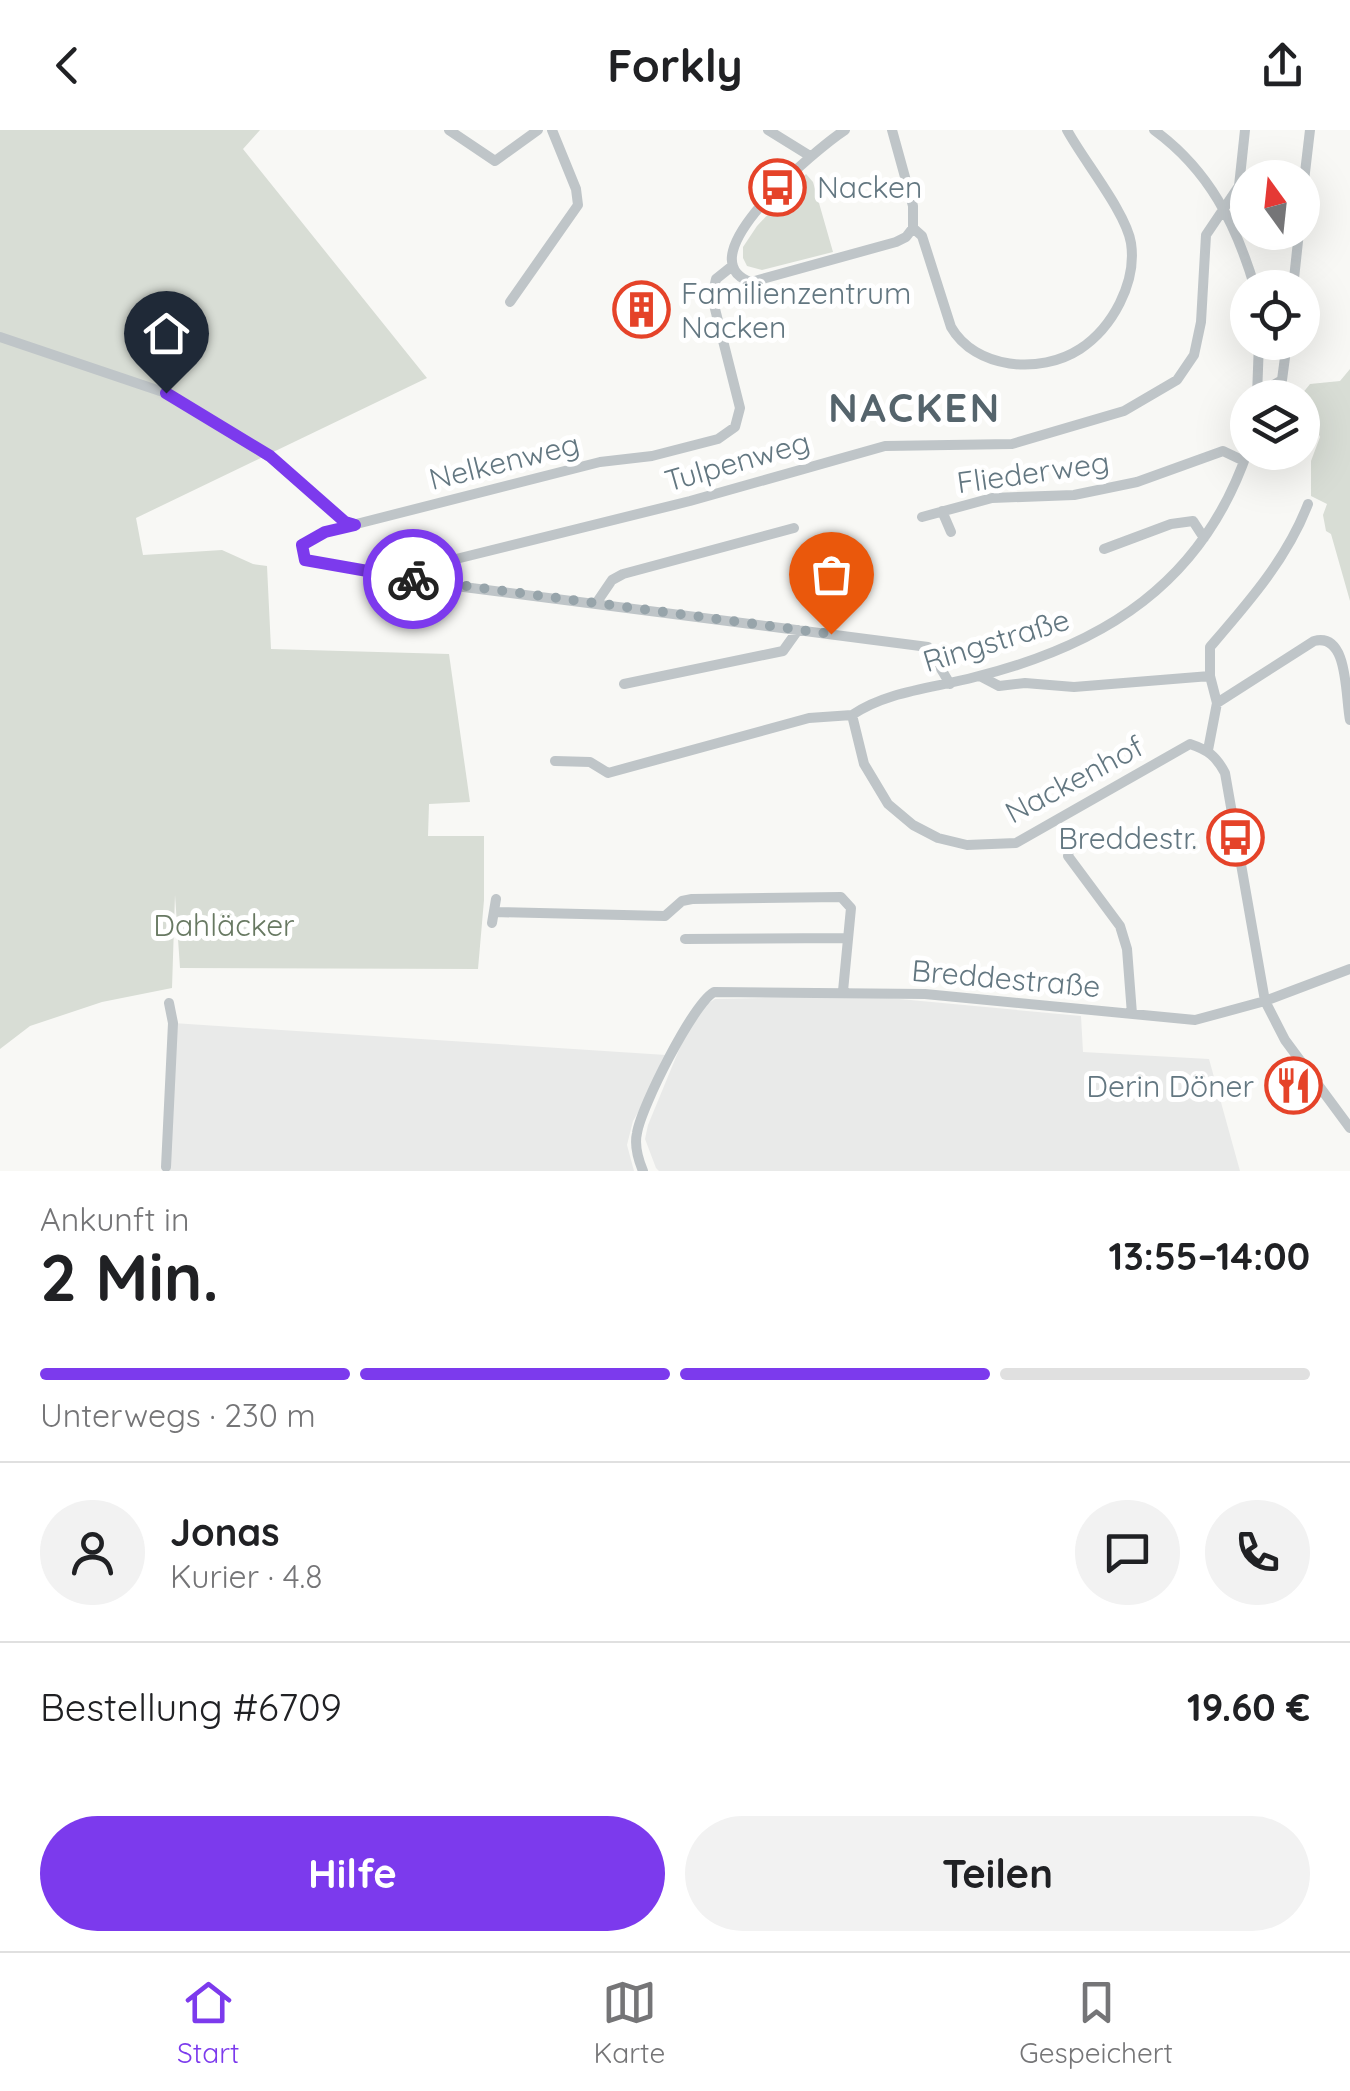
<!DOCTYPE html>
<html lang="de">
<meta charset="utf-8">
<style>
:root{--surface:#fff;--page:#f2f2f2;--text:#202124;--muted:#757577;--line:#e0e0e0;--accent:#7c3aed}
body{margin:0;font-family:Quicksand,sans-serif;background:var(--page);color:var(--text);height:100vh;display:flex;flex-direction:column;font-size:38px;white-space:nowrap}
*{box-sizing:border-box;margin:0}
p{font-size:32px;color:var(--muted)}
.icon{flex:none;width:55px;height:55px;fill:none;stroke:currentColor;stroke-width:2;stroke-linecap:round;stroke-linejoin:round}
.map{position:relative;height:1041px;overflow:hidden}
.details{display:flex;flex-direction:column;background:var(--surface);flex:1}
.details>*{flex:none}
.needle{width:65px;rotate:345deg}
.controls{position:absolute;left:1230px;top:30px;display:grid;gap:20px}
.controls a{display:grid;place-items:center;width:90px;height:90px;border-radius:50%;background:var(--surface);box-shadow:0 10px 40px #0002;font-size:50px}
.pin{position:absolute;display:grid;place-items:center;width:85px;height:85px;color:#fff;margin:-102px -42px;border-radius:50% 50% 50% 0;rotate:-45deg;box-shadow:0 0 10px #0007}
.pin .icon{rotate:45deg}
.courier{position:absolute;display:grid;place-items:center;width:100px;height:100px;margin:-50px;border:8px solid #7c3aed;border-radius:50%;background:#fff;color:#222;box-shadow:0 2px 12px #0007}
.headline em{font-style:normal;font-weight:700}
.headline div{display:flex;flex-direction:column-reverse}
.headline{display:flex;align-items:center;justify-content:space-between;height:170px;padding:0 40px}
h1{font-size:65px;font-weight:700;line-height:75px}
.bar{display:grid;grid-template-columns:repeat(4,1fr);gap:15px 10px;align-content:center;height:120px;padding:0 40px}
.bar i{height:12px;border-radius:8px;background:var(--line)}
.bar .selected{background:var(--accent)}
.bar p{grid-column:span 4}
.line{display:flex;align-items:center;gap:25px;padding:0 40px;border-top:2px solid var(--line)}
.line div{flex:1}
.round{display:grid;place-items:center;flex:none;width:105px;height:105px;border-radius:52px;background:var(--page)}
.button{display:flex;gap:20px;margin-top:auto;padding:20px 40px}
.button a{flex:1;height:115px;border-radius:60px;background:var(--accent);color:#fff;font-size:40px;font-weight:700;line-height:115px;text-align:center}
.button a+a{background:var(--page);color:var(--text)}
header{display:flex;justify-content:space-between;align-items:center;height:130px;padding:0 40px;background:var(--surface);font-size:45px;font-weight:700}
.menu{display:flex;justify-content:space-around;align-items:center;height:140px;border-top:2px solid var(--line);background:var(--surface);font-size:28px;color:var(--muted)}
.menu a{display:grid;justify-items:center;gap:5px}
.menu .selected{color:var(--accent)}
.map>svg:first-child{display:block}
.built{fill:#e9eae9}
.green{fill:#d8ddd5}
.lines{fill:none;stroke-linecap:round;stroke-linejoin:round}
.street{stroke:#bfc5c8;stroke-width:10}
.done{stroke:#97a4aa;stroke-width:10;stroke-dasharray:0 18}
.route{stroke:#7c3aed;stroke-width:12}
.labels{text-anchor:middle;dominant-baseline:central;stroke-width:10;stroke-linejoin:round;paint-order:stroke}
.poi-label{font-size:30px;fill:#637781;stroke:#fff;text-anchor:start}
.street-label{font-size:30px;fill:#637781;stroke:#fff}
.park-label{font-size:30px;fill:#687962;stroke:#fff}
.district-label{font-size:40px;font-weight:bold;letter-spacing:2.5px;fill:#55646c;stroke:#fff}
</style>
<header><svg class="icon" aria-label="back" viewBox="0 0 24 24"><path d="M15 5l-7 7 7 7"/></svg>Forkly<svg class="icon" aria-label="share" viewBox="0 0 24 24"><path d="M12 15V3M7 8l5-5 5 5M5 13v7h14v-7"/></svg></header>
<div class="map">
<svg width="1350" height="1041" viewBox="0 0 1350 1041">
<rect width="100%" height="100%" fill="#f8f8f5"/>
<!-- built -->
<path class="built" d="M867,866L1081,886L1083,922L1209,929L1240,1041H659L656,1038L645,1009L648,995L690,893L701,878L715,869Z
M173,893L666,925L653,957L633,991L627,1015L634,1041H170L166,1037Z"/>
<!-- green -->
<path class="green" d="M0,0H260L243,19L427,248L136,388L143,425L222,420L253,434L267,436L271,519L449,524L470,672L429,674L428,706H484V770L478,839L180,838L175,765L172,858L102,872L30,896L0,919Z
M806,44L813,52L833,122L762,140L747,136L743,128V117L757,96Z
M1350,239V471L1331,404L1326,401L1323,385L1327,374L1311,366V331L1320,307L1302,264L1310,254L1340,251Z"/>
<g class="lines">
<!-- street -->
<path class="street" d="M449,0L495,31L538,0
M768,0L810,26
M845,0C819,17 682,129 751,152L896,112L906,107L913,98
M892,0L913,76V98L922,106L951,197C975,239 1040,245 1080,219C1112,198 1137,153 1131,113C1126,82 1083,30 1067,0
M1154,0C1209,40 1236,94 1255,158
M1302,68L1310,0
M731,137L716,149L712,167L740,278L735,297L718,309L652,326L600,332L325,402L302,415L305,430L456,456L928,517L950,554
M1293,158L1299,102
M510,172L578,75L576,59L552,0
M0,207L166,263L270,327L345,392L354,394
M1257,265L1282,250L1287,212
M1257,266L1259,212
M942,381L951,402
M922,387L992,368L1074,365L1137,352L1223,321L1244,331
M1104,419L1171,394L1193,391L1204,408
M455,455L447,447L446,435L456,429L690,371L885,316L1012,314L1124,281L1177,250L1194,225L1201,192L1206,105L1239,56L1245,0
M597,472L612,450L623,444L794,398
M980,546L999,556L1025,553L1074,557L1210,546
M624,554L783,521L798,500
M1217,573L1314,511C1349,502 1345,566 1350,590
M852,585L864,634L888,674L913,695L938,708L967,715L1016,713L1190,614C1208,620 1216,626 1225,643L1265,871L1285,910L1350,998
M852,585C887,561 934,558 975,547C1104,515 1203,453 1248,320
M1208,620L1217,573L1210,546V517C1248,473 1287,429 1308,374
M555,631L590,632L608,643L809,588L852,585
M1070,717L1068,726L1120,796L1127,819L1132,884
M494,782L665,786L682,771L692,769L841,767L851,778L843,861
M492,793L496,769
M685,809L847,808
M166,1037L173,893L169,873
M643,1041C638,1029 634,1016 637,1003C641,977 693,874 714,862L925,864L1195,890L1265,871L1350,839"/>
</g>
<g class="lines">
<!-- done -->
<path class="done" d="M413,449L831,504"/>
<!-- route -->
<path class="route" d="M166,263L270,326L345,392L355,395L325,402L302,415L305,430L413,449"/>
</g>
<!-- icons -->
<defs>
<symbol id="bus-ring" viewBox="-11 -11 22 22"><circle r="9.5" fill="#fff" stroke="#e54329" stroke-width="1.5"/><path d="M-5-6H5V4H4V6H2V4H-2V6H-4V4H-5ZM-3.5-4V0h7V-4ZM-3.5 1.2v1.5H-2V1.2ZM2 1.2v1.5H3.5V1.2Z" fill="#e54329"/></symbol>
<symbol id="building-ring" viewBox="-11 -11 22 22"><circle r="9.5" fill="#fff" stroke="#e54329" stroke-width="1.5"/><path d="M-4-6H4V6H1V3H-1V6H-4ZM-2.5-4.3h1.7v1.8h-1.7ZM.8-4.3h1.7v1.8H.8ZM-2.5-1h1.7V.8h-1.7ZM.8-1h1.7V.8H.8Z" fill="#e54329"/></symbol>
<symbol id="restaurant-ring" viewBox="-11 -11 22 22"><circle r="9.5" fill="#fff" stroke="#e54329" stroke-width="1.5"/><path d="M-5-6h1v4h1v-4h1v4h1v-4h1v5L-1.5 .5V6h-2V.5L-5-1ZM5-6V6H3V1.5H1.5Q1.5-4 5-6Z" fill="#e54329"/></symbol>
</defs>
<g fill-rule="evenodd">
<use href="#bus-ring" x="746" y="26" width="63" height="63"/>
<use href="#building-ring" x="610" y="148" width="63" height="63"/>
<use href="#bus-ring" x="1204" y="676" width="63" height="63"/>
<use href="#restaurant-ring" x="1262" y="924" width="63" height="63"/>
</g>
<g class="labels">
<!-- poi labels -->
<g class="poi-label">
<text x="817" y="57">Nacken</text>
<text x="681" y="163">Familienzentrum<tspan x="681" dy="34">Nacken</tspan></text>
<text x="1197" y="708" text-anchor="end">Breddestr.</text>
<text x="1254" y="956" text-anchor="end">Derin Döner</text>
</g>
<!-- street labels -->
<g class="street-label">
<text transform="translate(504 331) rotate(-14)">Nelkenweg</text>
<text transform="translate(737 331) rotate(-16)">Tulpenweg</text>
<text transform="translate(1033 342) rotate(-8)">Fliederweg</text>
<text transform="translate(996 510) rotate(-17)">Ringstraße</text>
<text transform="translate(1074 649) rotate(-28)">Nackenhof</text>
<text transform="translate(1006 848) rotate(5)">Breddestraße</text>
</g>
<!-- park labels -->
<g class="park-label">
<text x="224" y="795">Dahläcker</text>
</g>
<!-- district labels -->
<g class="district-label">
<text x="915" y="277">NACKEN</text>
</g>
</g>
</svg>
<div class="controls">
<a><svg class="needle" viewBox="-14 -14 28 28"><path d="M0-13l5 13h-10z" fill="#e53935"/><path d="M0 13l5-13h-10z" fill="#757577"/></svg></a>
<a><svg class="icon" aria-label="locate" viewBox="0 0 24 24"><circle cx="12" cy="12" r="6"/><path d="M12 2v4M12 18v4M2 12h4M18 12h4"/></svg></a>
<a><svg class="icon" aria-label="layers" viewBox="0 0 24 24"><path d="M12 4l9 5-9 5-9-5zM3 14l9 5 9-5"/></svg></a>
</div>
<div class="pin" style="left:831px;top:504px;background:#ea580c"><svg class="icon" aria-label="bag" viewBox="0 0 24 24"><path d="M5 8h14l-1 12H6zM9 8a3 3 0 0 1 6 0"/></svg></div>
<div class="pin" style="left:166px;top:263px;background:#1f2937"><svg class="icon" aria-label="home" viewBox="0 0 24 24"><path d="M3 11l9-7 9 7M6 9v11h12V9"/></svg></div>
<div class="courier" style="left:413px;top:449px"><svg class="icon" aria-label="bike" viewBox="0 0 24 24"><circle cx="6" cy="16" r="4"/><circle cx="18" cy="16" r="4"/><path d="M6 16l4-8h5l3 8M10 8l3 8H6M13 5h3"/></svg></div>
</div>
<section class="details">
<div class="headline"><div><h1>2 Min.</h1><p>Ankunft in</p></div><em>13:55–14:00</em></div>
<div class="bar"><i class="selected"></i><i class="selected"></i><i class="selected"></i><i></i><p>Unterwegs · 230 m</p></div>
<div class="line" style="height:180px"><a class="round"><svg class="icon" aria-label="person" viewBox="0 0 24 24"><circle cx="12" cy="8" r="4"/><path d="M4 21q1-7 8-7t8 7"/></svg></a><div><b>Jonas</b><p>Kurier · 4.8</p></div><a class="round"><svg class="icon" aria-label="chat" viewBox="0 0 24 24"><path d="M4 5h16v11H9l-5 4z"/></svg></a><a class="round"><svg class="icon" aria-label="phone" viewBox="0 0 24 24"><path d="M5 4h4l2 5-3 2q2 4 5 5l2-3 5 2v4C11 20 4 13 5 4z"/></svg></a></div>
<div class="line" style="height:130px"><div>Bestellung #6709</div><b>19.60 €</b></div>
<div class="button"><a>Hilfe</a><a>Teilen</a></div>
</section>
<nav class="menu">
<a class="selected"><svg class="icon" aria-label="home" viewBox="0 0 24 24"><path d="M3 11l9-7 9 7M6 9v11h12V9"/></svg>Start</a>
<a><svg class="icon" aria-label="map" viewBox="0 0 24 24"><path d="M3 6l6-2 6 2 6-2v14l-6 2-6-2-6 2zM9 4v14M15 6v14"/></svg>Karte</a>
<a><svg class="icon" aria-label="saved" viewBox="0 0 24 24"><path d="M7 4h10v16l-5-4-5 4z"/></svg>Gespeichert</a>
</nav>
